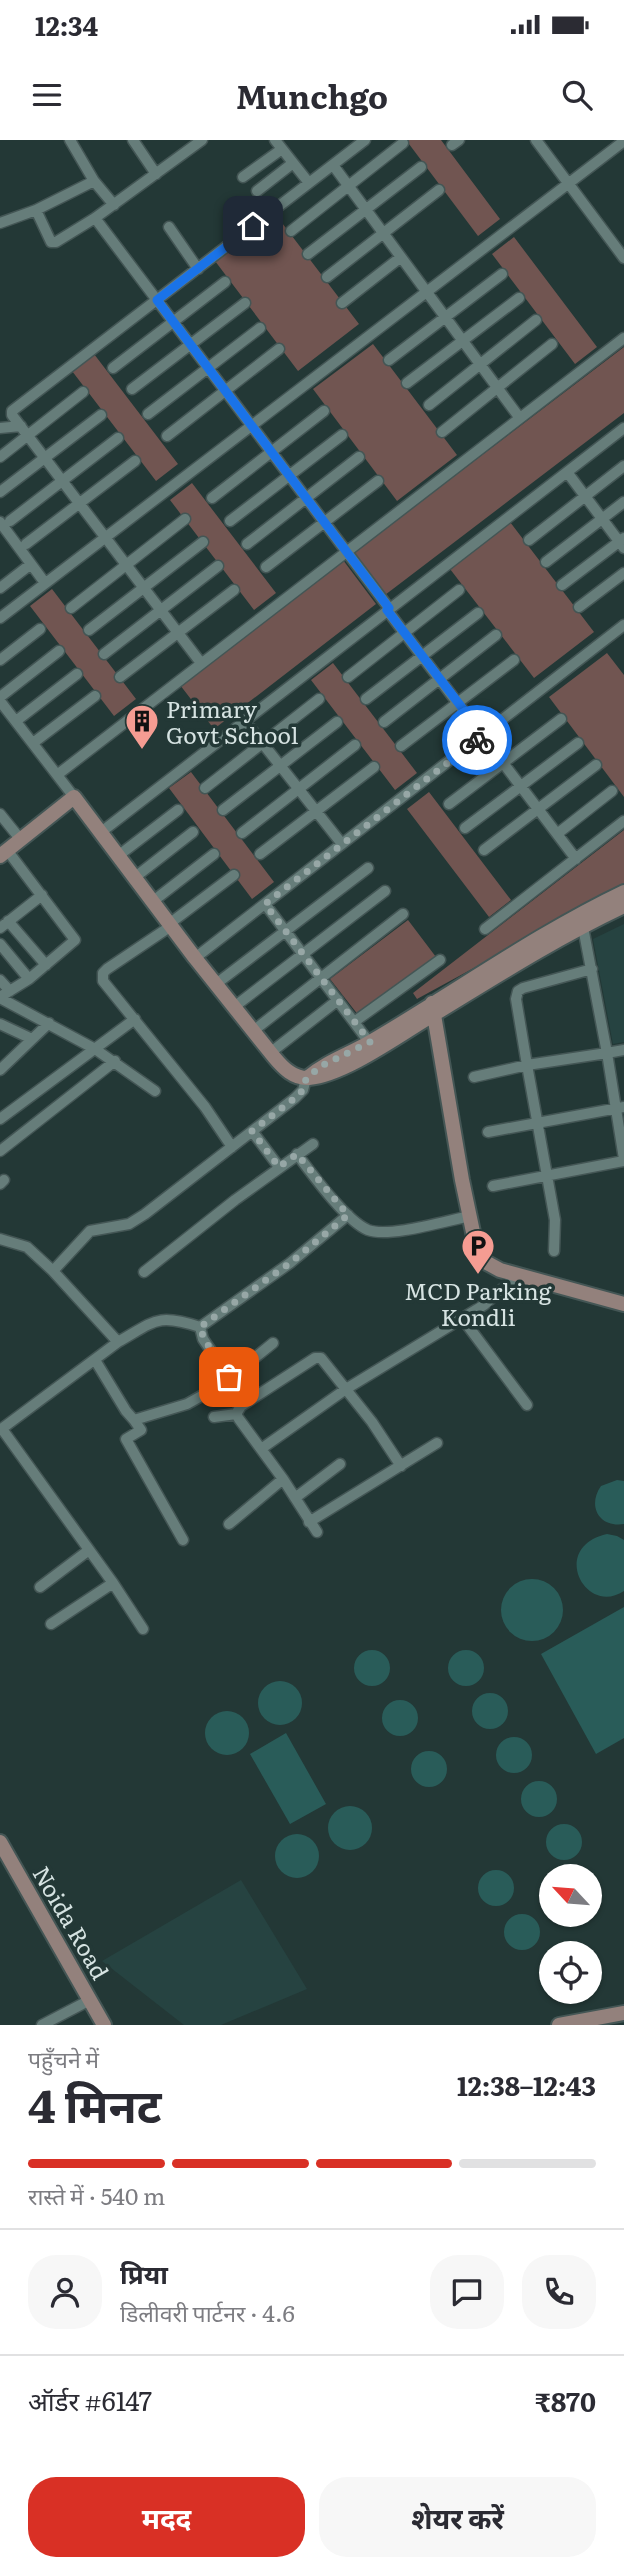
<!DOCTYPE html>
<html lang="hi">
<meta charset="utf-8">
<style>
:root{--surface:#fff;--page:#f7f7f7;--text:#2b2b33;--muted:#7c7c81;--line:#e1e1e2;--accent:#d93025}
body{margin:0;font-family:Literata,"Noto Sans Devanagari",serif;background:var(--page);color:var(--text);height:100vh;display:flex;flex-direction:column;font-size:26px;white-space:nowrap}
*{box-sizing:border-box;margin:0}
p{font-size:23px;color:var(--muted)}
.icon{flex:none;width:38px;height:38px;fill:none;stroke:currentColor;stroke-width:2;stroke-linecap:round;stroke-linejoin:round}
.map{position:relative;height:1885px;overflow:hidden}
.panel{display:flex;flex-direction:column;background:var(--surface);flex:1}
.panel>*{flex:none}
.needle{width:46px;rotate:296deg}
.tools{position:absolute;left:539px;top:1724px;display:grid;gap:14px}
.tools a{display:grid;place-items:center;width:63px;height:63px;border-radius:50%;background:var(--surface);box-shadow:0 2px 5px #0004;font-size:35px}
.pin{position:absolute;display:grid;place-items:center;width:60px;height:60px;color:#fff;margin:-30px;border-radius:14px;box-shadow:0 4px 10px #0006}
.courier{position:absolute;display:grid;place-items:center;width:70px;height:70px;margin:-35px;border:5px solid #1a73e8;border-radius:50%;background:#fff;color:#222;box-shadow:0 2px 9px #0007}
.overview em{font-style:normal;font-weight:700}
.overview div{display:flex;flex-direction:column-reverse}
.overview{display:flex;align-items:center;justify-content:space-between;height:119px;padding:0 28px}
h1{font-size:46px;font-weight:700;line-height:52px}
.bar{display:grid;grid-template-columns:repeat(4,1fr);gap:10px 7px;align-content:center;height:84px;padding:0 28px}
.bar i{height:9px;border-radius:5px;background:var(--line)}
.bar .on{background:var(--accent)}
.bar p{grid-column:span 4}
.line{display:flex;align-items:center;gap:18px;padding:0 28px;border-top:2px solid var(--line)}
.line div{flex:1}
.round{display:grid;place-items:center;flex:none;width:74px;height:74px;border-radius:28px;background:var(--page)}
.cta{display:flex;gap:14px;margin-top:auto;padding:14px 28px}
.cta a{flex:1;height:80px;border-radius:28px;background:var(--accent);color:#fff;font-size:28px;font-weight:700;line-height:80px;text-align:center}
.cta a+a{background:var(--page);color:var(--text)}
.status{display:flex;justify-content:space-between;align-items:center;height:49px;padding:0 35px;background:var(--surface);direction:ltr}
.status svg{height:19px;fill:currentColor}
header{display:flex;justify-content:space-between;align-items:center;height:91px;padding:0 28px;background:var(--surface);font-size:32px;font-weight:700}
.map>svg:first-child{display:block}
.built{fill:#264341}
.park{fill:#715551}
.water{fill:#295c59}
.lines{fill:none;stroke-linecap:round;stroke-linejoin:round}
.street-casing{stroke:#445655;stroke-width:13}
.secondary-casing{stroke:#445655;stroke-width:18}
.street{stroke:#667d7a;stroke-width:10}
.secondary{stroke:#93817c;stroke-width:14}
.done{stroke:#97a7a6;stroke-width:7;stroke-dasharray:0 12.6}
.route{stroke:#1a73e8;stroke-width:9}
.labels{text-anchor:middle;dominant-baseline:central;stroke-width:7;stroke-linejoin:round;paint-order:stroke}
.poi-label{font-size:23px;fill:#d6e3e2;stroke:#233836;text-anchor:start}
.street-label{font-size:23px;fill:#d6e3e2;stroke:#233836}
</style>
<div class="status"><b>12:34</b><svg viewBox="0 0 49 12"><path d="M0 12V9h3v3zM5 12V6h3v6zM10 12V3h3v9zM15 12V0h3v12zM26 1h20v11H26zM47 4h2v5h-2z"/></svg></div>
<header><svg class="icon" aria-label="menu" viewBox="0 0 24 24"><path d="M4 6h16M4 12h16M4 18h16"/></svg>Munchgo<svg class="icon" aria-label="search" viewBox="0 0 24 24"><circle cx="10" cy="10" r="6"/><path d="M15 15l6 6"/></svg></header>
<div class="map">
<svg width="624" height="1885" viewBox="0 0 624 1885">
<rect width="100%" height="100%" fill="#233836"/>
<!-- built -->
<path class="built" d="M624,784V902L613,904L593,799Z
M241,1740L307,1849L221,1885H184L102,1821Z"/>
<!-- park -->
<path class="park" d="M406,0H441L500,79L478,96Z
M276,75L359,184L298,231L215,121Z
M514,97L597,207L575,224L492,114Z
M373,204L457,315L397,361L313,249Z
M624,207V273L385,455L353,413Z
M94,214L178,324L156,341L72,231Z
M192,343L276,453L254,470L170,360Z
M510,382L594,492L534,538L450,429Z
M343,420L376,464L214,589L180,545Z
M52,449L136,559L114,576L30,466Z
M607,513L624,535V657L549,557Z
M333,523L417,633L395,650L311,540Z
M191,632L274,742L252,759L169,648Z
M429,652L511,760L489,777L407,669Z
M624,690V746L417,859L413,853Z
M408,780L436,817L359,876L330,839Z"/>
<!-- water -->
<path class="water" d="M617,1340L624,1341V1384C599,1388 587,1366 601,1346Z
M607,1394L617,1396L624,1400V1451C585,1477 549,1407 607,1394Z
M501 1470a31 31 0 1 1 62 0a31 31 0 1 1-62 0Z
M624,1467V1598L596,1614L541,1514Z
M354 1528a18 18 0 1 1 36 0a18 18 0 1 1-36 0Z
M448 1528a18 18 0 1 1 36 0a18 18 0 1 1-36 0Z
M258 1563a22 22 0 1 1 44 0a22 22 0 1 1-44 0Z
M472 1571a18 18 0 1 1 36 0a18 18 0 1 1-36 0Z
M382 1578a18 18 0 1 1 36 0a18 18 0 1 1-36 0Z
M205 1593a22 22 0 1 1 44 0a22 22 0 1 1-44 0Z
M286,1593L326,1664L290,1684L250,1614Z
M496 1615a18 18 0 1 1 36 0a18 18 0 1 1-36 0Z
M411 1629a18 18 0 1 1 36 0a18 18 0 1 1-36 0Z
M521 1659a18 18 0 1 1 36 0a18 18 0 1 1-36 0Z
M328 1688a22 22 0 1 1 44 0a22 22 0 1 1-44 0Z
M546 1702a18 18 0 1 1 36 0a18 18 0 1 1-36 0Z
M275 1716a22 22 0 1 1 44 0a22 22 0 1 1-44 0Z
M478 1748a18 18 0 1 1 36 0a18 18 0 1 1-36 0Z
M504 1792a18 18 0 1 1 36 0a18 18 0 1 1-36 0Z"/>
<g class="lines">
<defs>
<path id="street" d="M70,0L94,41L114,65
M133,0L156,34
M275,0L309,43
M536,0L624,118
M452,5L459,0
M333,25L519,277
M243,37L282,9
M257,51L293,23
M36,70L51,102H56L95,78L202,0
M95,78L389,468
M0,83L36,70L94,41
M169,87L198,129
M291,91L403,3
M308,114L421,27
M327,137L439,50
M342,163L401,117
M389,220L502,134
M113,228L225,142
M407,243L519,158
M132,249L245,163
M429,265L536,180
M148,274L260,188
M0,288L21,286
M442,292L552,204
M167,296L279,209
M0,317L83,252
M567,332L624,408
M0,352L101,275
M212,358L324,271
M10,381L118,298
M230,381L342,295
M0,382L45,443
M529,400L624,326
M26,404L135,321
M247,404L359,317
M546,422L624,362
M266,427L378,341
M562,445L624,398
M0,448L31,424
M579,467L624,433
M71,468L185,379
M387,470L576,719
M0,478L624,1
M89,490L203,402
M104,514L218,426
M0,520L40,489
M201,523L12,275V271L365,0
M120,537L234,450
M348,537L459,450
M0,557L59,511
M366,559L478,473
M0,561L74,657
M16,581L77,534
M245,581L342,704
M384,582L496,495
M33,603L95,556
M401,606L514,520
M57,635L624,198
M205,648L319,559
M449,664L561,579
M223,670L337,582
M0,674L21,700
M465,688L578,603
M100,693L624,288
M242,693L355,605
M557,694L612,651
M484,710L596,625
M260,714L374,627
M118,716L178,670
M134,738L193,692
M152,762L214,714
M265,764L372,906
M8,781L46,825
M582,782L607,913L624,910
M169,784L234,735
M171,786L107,829L103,833V841L205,967L232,1007
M0,788L42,755
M485,789L624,681
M0,804L29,839
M195,818L624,485
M592,829L523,848L518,851L516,859L527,925L607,913L624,1019
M0,840L10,851
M216,844L368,728
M0,857L29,839L75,800L7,710
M0,858L95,909L155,951
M234,867L385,751
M354,882L440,820
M0,884L32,899
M253,891L403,774
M270,913L338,860
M0,930L49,883
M474,937L527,925L555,1080L554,1111
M0,979L135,879
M252,991L279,1027
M488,992L624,967
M0,1011L115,921
M297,1014C312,1034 346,1081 368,1090C389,1098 445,1081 470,1076
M0,1044L4,1040
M493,1046L624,1021
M0,1099L27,1107L53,1131L118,1202C155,1181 157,1173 200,1187
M53,1131L90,1091L129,1084L145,1074L295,958L303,950L306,939
M144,1132L235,1060L313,1004
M462,1178L527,1265
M95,1220L126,1271L134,1280L187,1264L221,1245L273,1203
M229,1237L203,1199L200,1187L290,1123L348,1075
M214,1277L236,1274
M134,1280L141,1290L126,1299L183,1400
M2,1289L113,1443L143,1489
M0,1290L118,1202
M261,1309L346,1249L484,1165L518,1135
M295,1358L340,1324
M309,1382L437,1303
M229,1384L283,1339
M317,1392L283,1339L239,1279L236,1274L241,1266L315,1218H321L372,1282L401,1326
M40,1447L89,1410
M51,1484L113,1443
M42,1885L90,1860"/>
<path id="secondary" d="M0,716L74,657L195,818L274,917C283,928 294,939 309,938C344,935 398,896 428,878C492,839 556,798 624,766
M432,863L462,1040L477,1111L487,1123L500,1130L624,1164
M307,938C327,921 350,914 372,901C456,852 536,794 624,752
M0,1702L104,1885
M559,1885L624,1873"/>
</defs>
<!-- street casing -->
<use href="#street" class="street-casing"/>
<!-- secondary casing -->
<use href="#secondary" class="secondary-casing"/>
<!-- street -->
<use href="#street" class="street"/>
<!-- secondary -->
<use href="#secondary" class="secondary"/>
</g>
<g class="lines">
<!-- done -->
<path class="done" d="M229,1237L204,1199L200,1187L290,1123L348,1075L297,1014L279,1027L252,991L295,958L303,950L306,939L321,926L370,902L265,764L477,600"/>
<!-- route -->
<path class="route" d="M253,86L157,160L389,468L387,470L483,595L477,600"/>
</g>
<!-- icons -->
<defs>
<symbol id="building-pin" viewBox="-11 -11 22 30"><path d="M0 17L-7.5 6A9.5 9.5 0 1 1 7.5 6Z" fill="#f59c92" stroke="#233836"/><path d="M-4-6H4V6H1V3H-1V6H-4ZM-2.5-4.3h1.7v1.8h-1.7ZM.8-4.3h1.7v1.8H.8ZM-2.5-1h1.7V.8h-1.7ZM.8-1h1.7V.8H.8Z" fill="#111"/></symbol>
<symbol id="parking-pin" viewBox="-11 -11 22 30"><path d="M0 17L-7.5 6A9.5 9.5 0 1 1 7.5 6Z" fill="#f59c92" stroke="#233836"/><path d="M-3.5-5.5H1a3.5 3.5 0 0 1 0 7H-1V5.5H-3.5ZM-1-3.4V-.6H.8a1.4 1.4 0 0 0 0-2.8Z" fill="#111"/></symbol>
</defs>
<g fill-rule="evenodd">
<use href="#building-pin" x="123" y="562" width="38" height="52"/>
<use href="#parking-pin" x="459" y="1087" width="38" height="52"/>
</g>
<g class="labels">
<!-- poi labels -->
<g class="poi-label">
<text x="166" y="568">Primary<tspan x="166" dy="26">Govt School</tspan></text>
<text x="478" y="1150" text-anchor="middle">MCD Parking<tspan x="478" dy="26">Kondli</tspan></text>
</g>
<!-- street labels -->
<g class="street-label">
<text transform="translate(72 1782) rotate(60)">Noida Road</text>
</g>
</g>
</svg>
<div class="tools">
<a><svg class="needle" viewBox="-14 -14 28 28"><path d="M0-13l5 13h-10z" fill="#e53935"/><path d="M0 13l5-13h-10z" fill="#7c7c81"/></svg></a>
<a><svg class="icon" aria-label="locate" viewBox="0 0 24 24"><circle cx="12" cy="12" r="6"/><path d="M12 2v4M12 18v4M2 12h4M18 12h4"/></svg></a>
</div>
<div class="pin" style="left:229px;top:1237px;background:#ea580c"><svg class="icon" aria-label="bag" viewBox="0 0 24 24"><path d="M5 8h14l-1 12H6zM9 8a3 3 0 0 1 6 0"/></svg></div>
<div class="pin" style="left:253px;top:86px;background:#1f2937"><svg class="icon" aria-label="home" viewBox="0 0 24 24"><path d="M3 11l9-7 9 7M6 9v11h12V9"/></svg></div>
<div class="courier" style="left:477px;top:600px"><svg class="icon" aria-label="bike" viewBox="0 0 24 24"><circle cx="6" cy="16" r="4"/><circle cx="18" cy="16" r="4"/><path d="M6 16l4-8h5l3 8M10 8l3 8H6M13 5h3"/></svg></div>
</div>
<section class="panel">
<div class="overview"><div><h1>4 मिनट</h1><p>पहुँचने में</p></div><em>12:38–12:43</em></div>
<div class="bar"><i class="on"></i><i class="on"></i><i class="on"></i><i></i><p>रास्ते में · 540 m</p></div>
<div class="line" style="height:126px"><a class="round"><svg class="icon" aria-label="person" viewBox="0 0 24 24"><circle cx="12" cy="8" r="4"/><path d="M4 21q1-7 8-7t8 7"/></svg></a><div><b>प्रिया</b><p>डिलीवरी पार्टनर · 4.6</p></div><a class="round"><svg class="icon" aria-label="chat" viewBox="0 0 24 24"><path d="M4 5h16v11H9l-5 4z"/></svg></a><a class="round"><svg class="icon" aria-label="phone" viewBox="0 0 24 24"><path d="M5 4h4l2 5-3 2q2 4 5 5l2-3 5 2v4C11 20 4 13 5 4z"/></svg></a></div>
<div class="line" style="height:91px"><div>ऑर्डर #6147</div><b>₹870</b></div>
<div class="cta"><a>मदद</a><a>शेयर करें</a></div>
</section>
